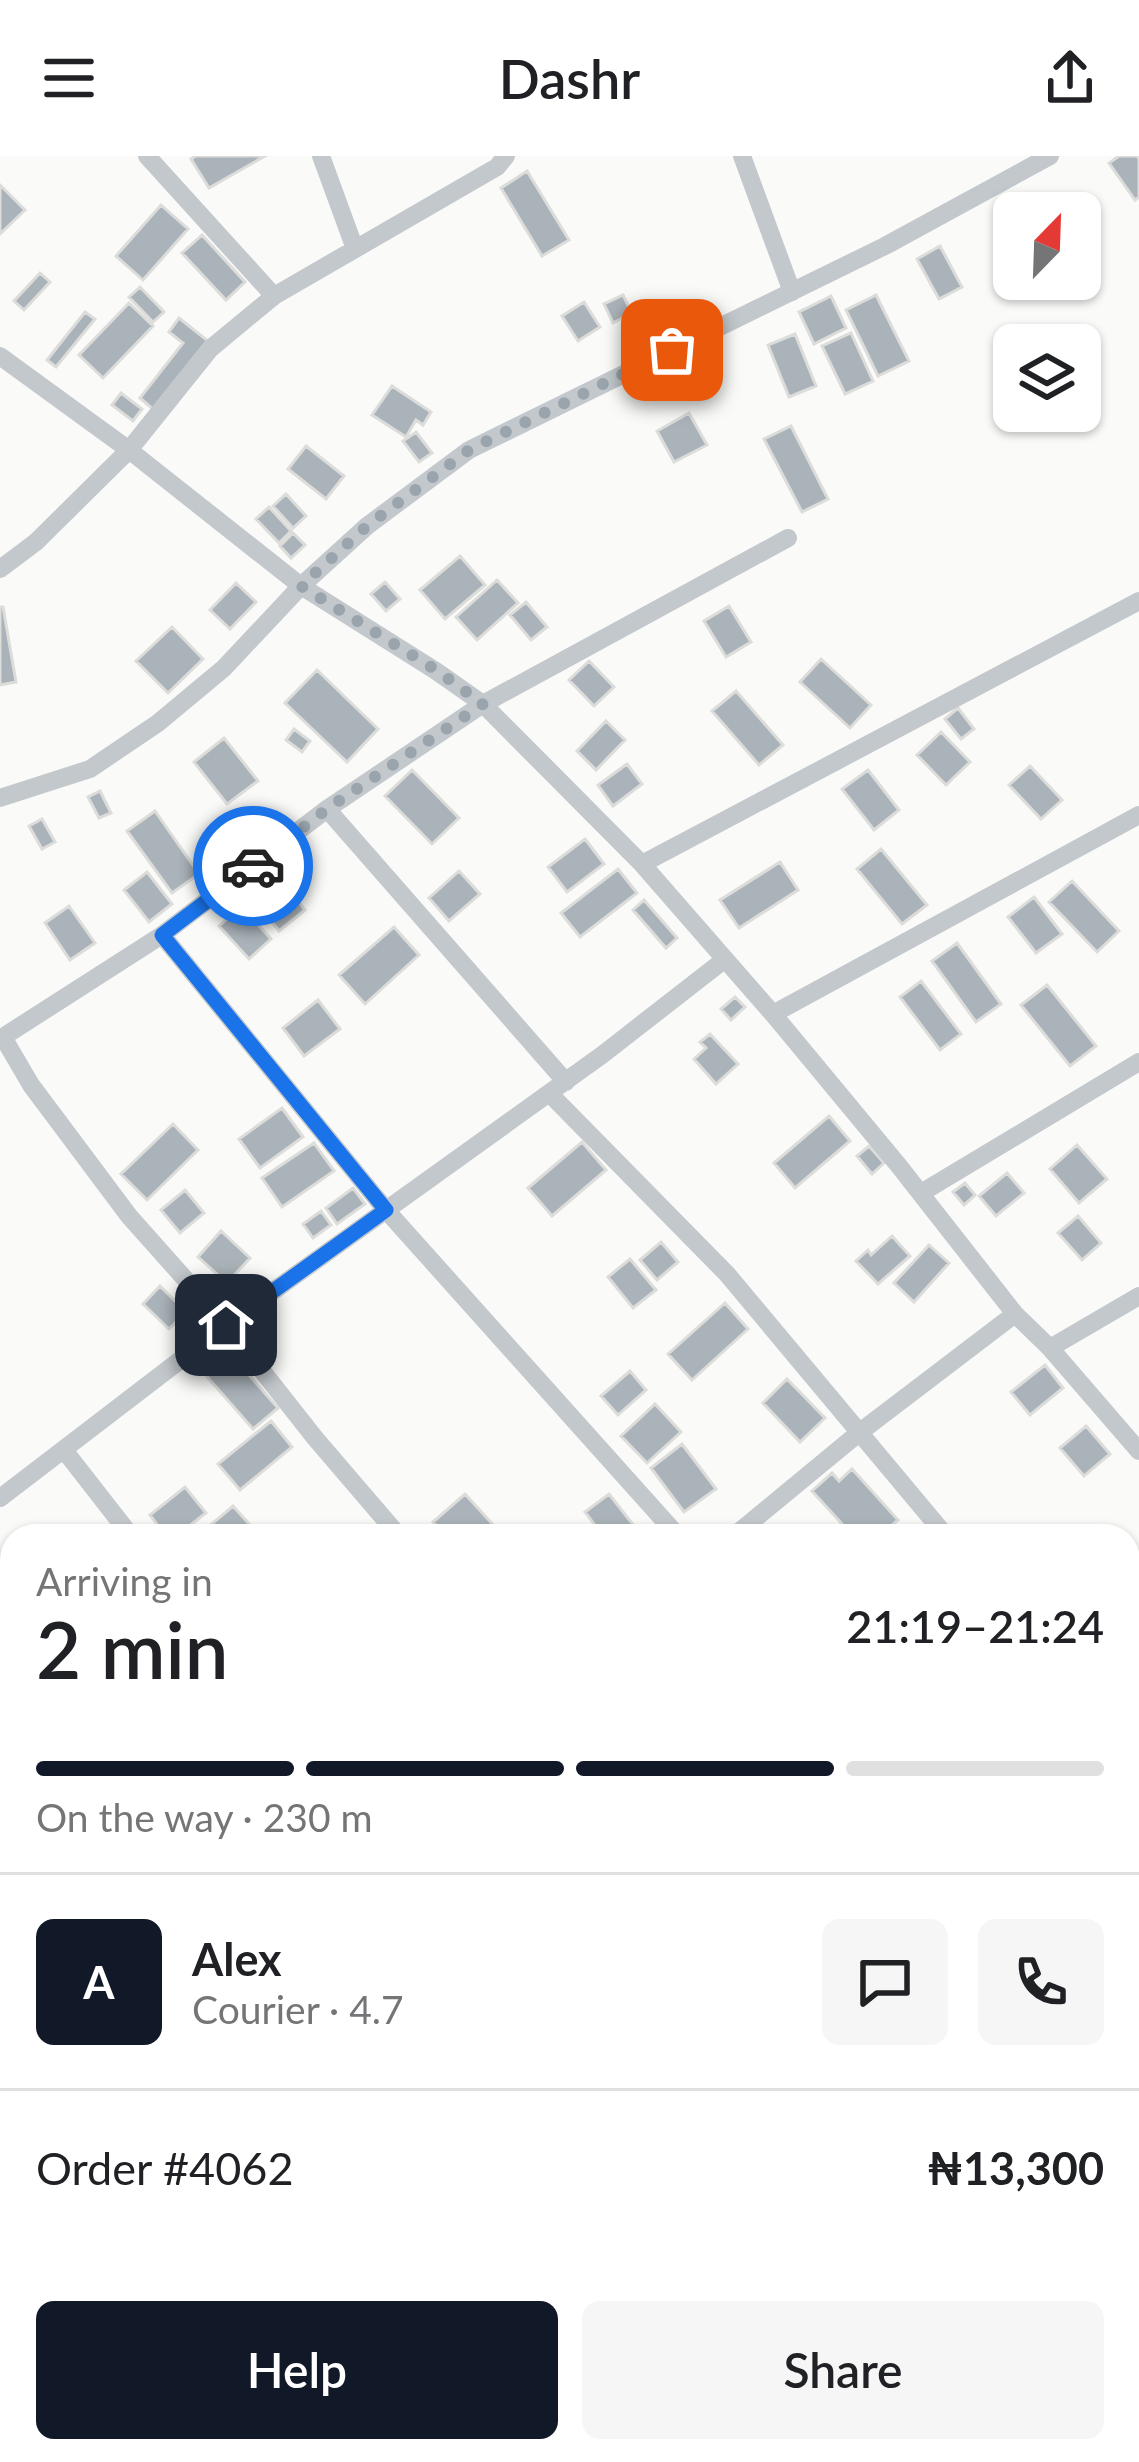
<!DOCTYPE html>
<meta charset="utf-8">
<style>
:root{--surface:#fff;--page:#f6f6f6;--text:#202124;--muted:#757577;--line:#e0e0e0;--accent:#111827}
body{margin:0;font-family:Lato,sans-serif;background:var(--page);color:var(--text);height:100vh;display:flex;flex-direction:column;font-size:45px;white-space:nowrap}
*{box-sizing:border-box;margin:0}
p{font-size:39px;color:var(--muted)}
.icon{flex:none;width:66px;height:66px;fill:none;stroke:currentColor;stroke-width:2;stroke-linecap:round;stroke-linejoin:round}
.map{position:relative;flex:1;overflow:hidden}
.side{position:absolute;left:0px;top:1368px;width:1140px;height:939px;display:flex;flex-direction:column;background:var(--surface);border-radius:36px 36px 0 0;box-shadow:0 3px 9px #0004}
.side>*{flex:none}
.needle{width:78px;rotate:23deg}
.fabs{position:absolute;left:993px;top:36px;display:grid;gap:24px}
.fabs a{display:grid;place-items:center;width:108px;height:108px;border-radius:18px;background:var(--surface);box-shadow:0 3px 9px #0004;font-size:60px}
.pin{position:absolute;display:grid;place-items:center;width:102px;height:102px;color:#fff;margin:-51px;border-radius:24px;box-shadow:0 6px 18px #0006}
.courier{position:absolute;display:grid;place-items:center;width:120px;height:120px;margin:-60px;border:9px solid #1a73e8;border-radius:50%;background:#fff;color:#222;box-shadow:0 3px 15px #0007}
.head em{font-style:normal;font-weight:600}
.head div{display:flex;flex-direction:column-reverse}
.head{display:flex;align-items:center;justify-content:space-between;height:204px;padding:0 36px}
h1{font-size:78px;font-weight:600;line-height:90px}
.bar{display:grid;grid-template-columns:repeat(4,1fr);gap:18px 12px;align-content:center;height:144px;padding:0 36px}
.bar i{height:15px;border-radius:9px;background:var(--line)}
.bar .selected{background:var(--accent)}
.bar p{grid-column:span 4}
.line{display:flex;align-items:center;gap:30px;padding:0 36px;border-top:3px solid var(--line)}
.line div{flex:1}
.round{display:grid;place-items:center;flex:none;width:126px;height:126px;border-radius:18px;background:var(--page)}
.button{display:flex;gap:24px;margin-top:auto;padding:24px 36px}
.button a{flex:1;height:138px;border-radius:18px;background:var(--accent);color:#fff;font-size:48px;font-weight:600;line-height:138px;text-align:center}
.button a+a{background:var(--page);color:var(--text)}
header{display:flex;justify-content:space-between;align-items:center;height:156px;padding:0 36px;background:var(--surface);font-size:54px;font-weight:600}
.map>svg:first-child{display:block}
.building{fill:#aab3b9;stroke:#dcdcda;stroke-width:3}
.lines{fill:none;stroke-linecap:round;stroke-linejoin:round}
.minor{stroke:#c3c8cc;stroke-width:18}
.done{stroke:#99a4ac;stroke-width:12;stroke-dasharray:0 21.6}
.route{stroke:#1a73e8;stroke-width:15}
</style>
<header><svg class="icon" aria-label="menu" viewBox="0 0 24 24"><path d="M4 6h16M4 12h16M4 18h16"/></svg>Dashr<svg class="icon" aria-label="share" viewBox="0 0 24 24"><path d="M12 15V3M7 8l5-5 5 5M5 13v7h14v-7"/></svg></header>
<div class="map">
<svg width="1139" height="2306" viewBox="0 0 1139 2306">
<rect width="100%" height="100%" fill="#fafaf8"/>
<!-- building -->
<path class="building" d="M196,0H265L209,32L191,3Z
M1119,0H1137L1139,3V41L1135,44L1109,7Z
M527,15L569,84L542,100L501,32Z
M0,29L25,54L0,78Z
M161,49L188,73L143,124L116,100Z
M202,79L245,126L226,144L182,97Z
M940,90L962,131L939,143L917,103Z
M40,117L50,126L24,154L14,145Z
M140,131L164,156L153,166L129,141Z
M623,139L632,157L613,167L604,148Z
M876,139L909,205L878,220L846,154Z
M831,140L846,172L814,188L799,156Z
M584,146L600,171L578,185L562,160Z
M129,147L153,170L103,222L79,199Z
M85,156L95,163L56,211L47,204Z
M179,162L208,185L154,254L140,242L183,187L169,176Z
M851,177L873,225L845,238L822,190Z
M795,178L816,230L789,241L768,189Z
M392,230L431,256L423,269L416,264L406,281L372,259Z
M121,237L142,253L133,265L112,249Z
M689,257L707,289L674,306L657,275Z
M791,270L828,343L802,356L764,283Z
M416,276L432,297L419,306L403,285Z
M306,290L344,320L326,343L288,313Z
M286,338L306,360L293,372L273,350Z
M269,351L291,375L279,387L256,363Z
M293,377L305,389L291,402L280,390Z
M460,400L485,429L445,463L420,434Z
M497,424L518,447L477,484L456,461Z
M385,426L400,443L386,455L371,438Z
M236,427L256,446L230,473L210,454Z
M526,446L547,471L531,484L510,459Z
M729,450L751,486L726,501L704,465Z
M0,451H3L16,526L0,529Z
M172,471L203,503L168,537L136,505Z
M821,503L871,549L850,572L800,526Z
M589,505L614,531L594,550L569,524Z
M317,514L378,573L347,606L285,547Z
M736,535L783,589L759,609L712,555Z
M958,552L974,573L961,583L945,563Z
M606,565L625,584L596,614L577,595Z
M294,573L310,585L302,596L286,584Z
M941,576L970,606L946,629L917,599Z
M224,582L258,625L227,648L194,606Z
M627,608L642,628L613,650L598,629Z
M1030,610L1062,644L1041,663L1009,629Z
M412,614L459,662L432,688L385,640Z
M868,614L899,654L874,674L842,633Z
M100,635L111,657L99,662L88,641Z
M155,655L199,718L172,737L127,675Z
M42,663L55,686L42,693L29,670Z
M585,683L604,708L567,736L548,711Z
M881,693L927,749L902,768L857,713Z
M780,706L798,734L739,772L720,744Z
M272,712L305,754L279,775L246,732Z
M618,713L637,737L580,781L561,757Z
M459,715L480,738L449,765L429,742Z
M147,716L172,748L149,766L124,734Z
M1072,725L1119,775L1097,796L1049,746Z
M1034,741L1062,778L1036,797L1008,761Z
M644,744L677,782L666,792L633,754Z
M69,750L95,787L70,804L45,767Z
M241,750L271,783L249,803L219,770Z
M394,771L419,799L365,848L339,819Z
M957,787L1001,848L976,866L932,805Z
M921,825L961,878L940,894L900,841Z
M1047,829L1096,890L1070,910L1021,849Z
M735,841L745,851L731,864L721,853Z
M318,844L340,873L304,900L283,872Z
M710,878L738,908L716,928L694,903L706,892L700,886Z
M282,952L303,981L260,1012L239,983Z
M829,960L850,985L795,1032L774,1007Z
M173,968L198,994L147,1044L121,1018Z
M582,986L606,1014L552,1060L528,1032Z
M314,987L334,1015L282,1051L262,1022Z
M1077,989L1107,1023L1079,1047L1050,1013Z
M869,990L884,1007L872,1018L857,1000Z
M1007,1017L1024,1037L996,1060L979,1040Z
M965,1027L975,1039L964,1049L953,1036Z
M353,1032L365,1048L337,1068L326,1052Z
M185,1034L204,1057L180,1077L161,1054Z
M321,1055L331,1069L313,1082L303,1068Z
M1078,1060L1101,1087L1082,1104L1058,1077Z
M221,1075L250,1102L227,1127L198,1101Z
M892,1080L910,1100L878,1128L856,1105L868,1094L871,1099Z
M661,1086L678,1106L657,1124L640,1104Z
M929,1089L949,1107L914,1146L894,1127Z
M630,1103L656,1134L633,1152L608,1121Z
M160,1130L186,1156L169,1173L143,1148Z
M725,1147L748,1173L692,1224L668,1198Z
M227,1194L278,1252L253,1273L203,1216Z
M1045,1209L1063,1232L1030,1259L1011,1236Z
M630,1215L646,1234L618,1259L601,1240Z
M787,1223L825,1262L800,1286L763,1247Z
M655,1248L681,1276L647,1307L621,1280Z
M271,1265L292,1291L240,1334L218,1308Z
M1086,1270L1110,1298L1084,1320L1060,1292Z
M682,1288L716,1333L684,1356L651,1312Z
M852,1313L898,1364L879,1380H853L812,1335L832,1317L839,1325Z
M185,1331L206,1357L176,1380H166L150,1359Z
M465,1338L496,1372L487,1380H445L433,1366Z
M609,1338L642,1380H603L585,1356Z
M233,1350L251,1370L240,1380H202L200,1378Z
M12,1456V1497L0,1506V1465Z
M12,1676V1720L0,1706V1686Z
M3,1784L12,1794V1843L0,1829V1786Z"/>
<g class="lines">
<!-- minor -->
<path class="minor" d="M147,0L274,140
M321,0L355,93
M742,0L792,136
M0,200L129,294L301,430L436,515L483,548L642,708L773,858L899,1010L1015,1158L1050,1192L1139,1295
M0,413L36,386L129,294L210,193L274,140L497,11L506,0
M0,642L90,613L158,567L224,512L301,430L367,370L469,294L885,90L1050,0
M327,653L566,926
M642,708L1139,445
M162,779L386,1054L678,1380
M773,858L1139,659
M549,937L727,1118L946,1380
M921,1037L1139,906
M1050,1192L1139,1140
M64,1294L131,1380
M0,1342L226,1169L602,899L724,804
M399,1380L315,1282L226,1169L129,1060L31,929L3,881L162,779L327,653L483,548L788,382
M734,1380L860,1276L1015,1158
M0,1565L12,1580
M1128,1600L1139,1613
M0,1871L12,1885
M0,1913L12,1905
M1128,1926L1139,1939
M0,2196L12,2210
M86,2295L95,2306
M354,2295L364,2306
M639,2295L649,2306
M903,2295L913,2306
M231,2306L246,2295"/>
</g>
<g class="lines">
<!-- done -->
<path class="done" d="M253,710L327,653L483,548L436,514L301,430L367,370L469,294L672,194"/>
<!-- route -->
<path class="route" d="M226,1169L386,1054L162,779L253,710"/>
</g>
</svg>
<div class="fabs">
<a><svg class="needle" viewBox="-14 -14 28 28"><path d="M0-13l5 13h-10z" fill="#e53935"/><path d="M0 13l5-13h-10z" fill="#757577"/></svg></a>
<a><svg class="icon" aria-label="layers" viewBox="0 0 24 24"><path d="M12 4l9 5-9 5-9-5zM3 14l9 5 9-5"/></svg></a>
</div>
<div class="pin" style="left:672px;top:194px;background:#ea580c"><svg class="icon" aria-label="bag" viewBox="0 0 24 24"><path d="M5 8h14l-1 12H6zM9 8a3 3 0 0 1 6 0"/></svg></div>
<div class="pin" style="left:226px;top:1169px;background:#1f2937"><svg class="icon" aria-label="home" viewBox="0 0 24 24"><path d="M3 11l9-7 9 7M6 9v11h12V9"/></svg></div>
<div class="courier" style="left:253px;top:710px"><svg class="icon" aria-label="car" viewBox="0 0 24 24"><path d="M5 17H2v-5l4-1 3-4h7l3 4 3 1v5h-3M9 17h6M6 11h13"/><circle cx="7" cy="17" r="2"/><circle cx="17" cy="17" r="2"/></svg></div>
<section class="side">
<div class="head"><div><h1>2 min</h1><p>Arriving in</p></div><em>21:19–21:24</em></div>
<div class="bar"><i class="selected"></i><i class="selected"></i><i class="selected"></i><i></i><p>On the way · 230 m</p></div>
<div class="line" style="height:216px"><b class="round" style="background:var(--accent);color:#fff">A</b><div><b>Alex</b><p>Courier · 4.7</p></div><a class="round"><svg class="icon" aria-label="chat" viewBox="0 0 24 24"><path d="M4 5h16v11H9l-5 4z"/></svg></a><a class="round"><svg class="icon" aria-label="phone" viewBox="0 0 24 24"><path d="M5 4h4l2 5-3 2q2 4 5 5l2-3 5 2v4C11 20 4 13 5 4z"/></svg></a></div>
<div class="line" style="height:156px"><div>Order #4062</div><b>₦13,300</b></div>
<div class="button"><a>Help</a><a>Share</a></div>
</section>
</div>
